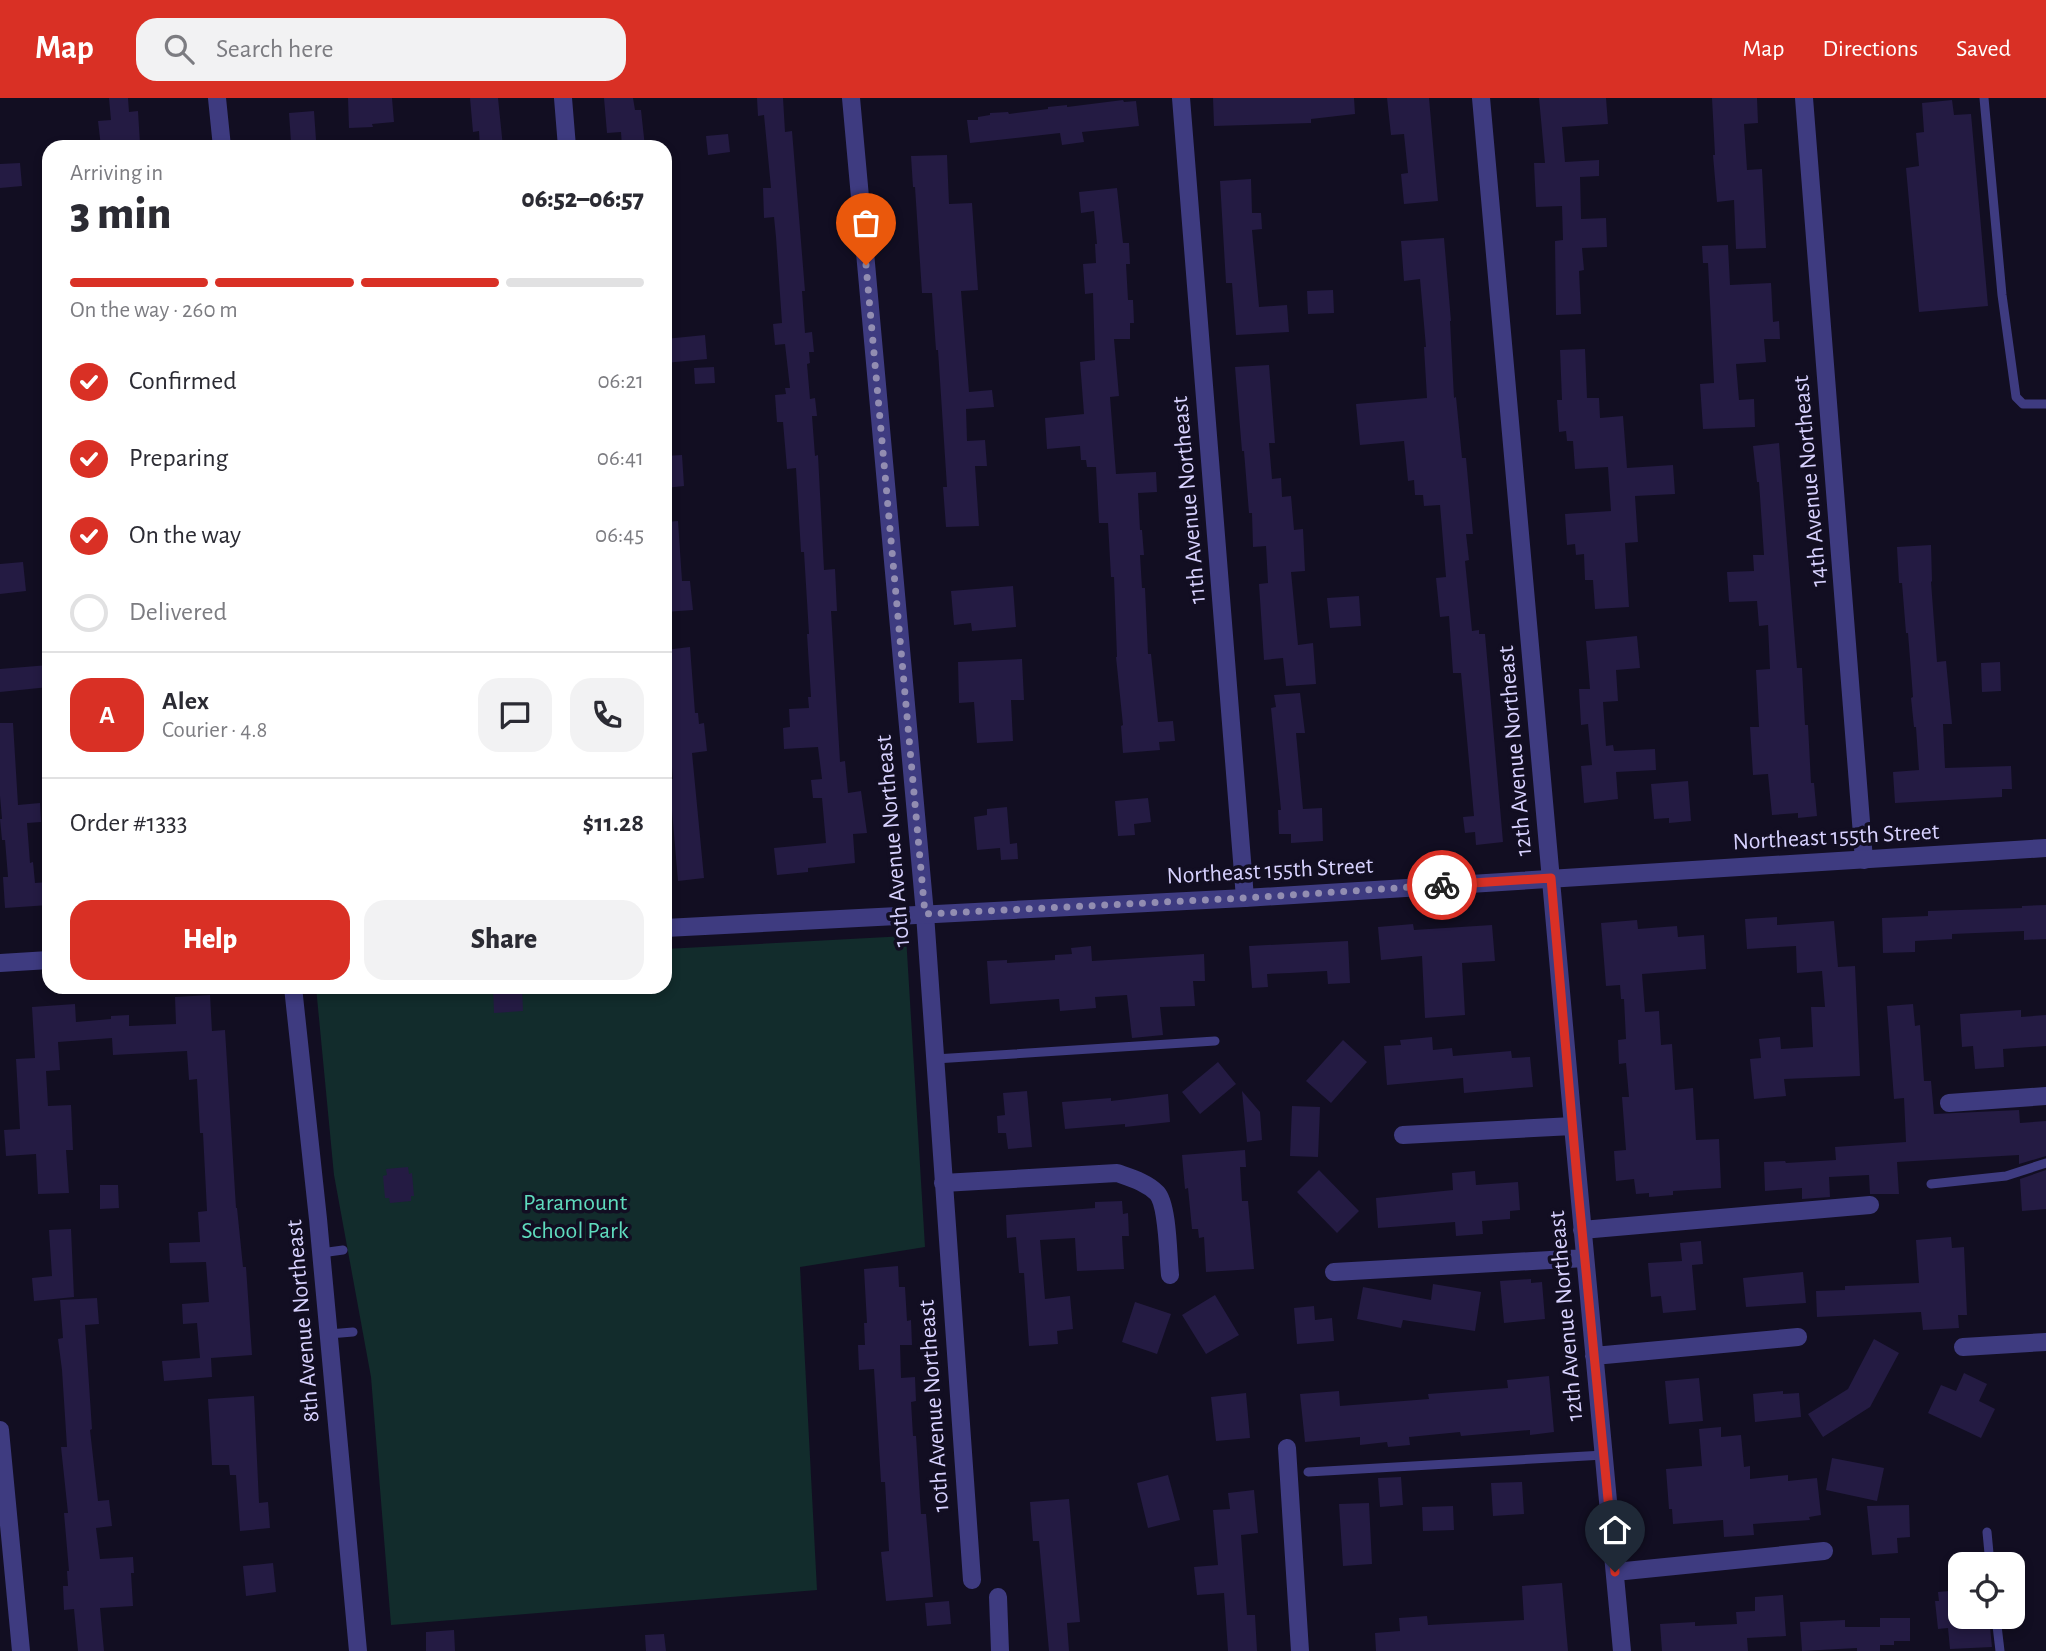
<!DOCTYPE html>
<meta charset="utf-8">
<style>
:root{--surface:#fff;--page:#f2f2f3;--text:#2b2b33;--muted:#7c7c81;--line:#e1e1e2;--accent:#d93025}
body{margin:0;font-family:"Alegreya Sans",sans-serif;background:var(--page);color:var(--text);height:100vh;display:flex;flex-direction:column;font-size:26px;white-space:nowrap}
*{box-sizing:border-box;margin:0}
p{font-size:23px;color:var(--muted)}
.icon{flex:none;width:38px;height:38px;fill:none;stroke:currentColor;stroke-width:2;stroke-linecap:round;stroke-linejoin:round}
.map{position:relative;flex:1;overflow:hidden}
.side{position:absolute;left:42px;top:42px;width:630px;height:854px;display:flex;flex-direction:column;background:var(--surface);border-radius:21px;box-shadow:0 4px 10px #0003}
.side>*{flex:none}
.tools{position:absolute;left:1948px;top:1454px;display:grid;gap:14px}
.tools a{display:grid;place-items:center;width:77px;height:77px;border-radius:14px;background:var(--surface);box-shadow:0 4px 10px #0003;font-size:35px}
.pin{position:absolute;display:grid;place-items:center;width:60px;height:60px;color:#fff;margin:-72px -30px;border-radius:50% 50% 50% 0;rotate:-45deg;box-shadow:0 0 7px #0007}
.pin .icon{rotate:45deg}
.courier{position:absolute;display:grid;place-items:center;width:70px;height:70px;margin:-35px;border:5px solid #d93025;border-radius:50%;background:#fff;color:#222;box-shadow:0 2px 9px #0007}
.head em{font-style:normal;font-weight:800}
.head div{display:flex;flex-direction:column-reverse}
.head{display:flex;align-items:center;justify-content:space-between;height:119px;padding:0 28px}
h1{font-size:46px;font-weight:800;line-height:52px}
.bar{display:grid;grid-template-columns:repeat(4,1fr);gap:10px 7px;align-content:center;height:84px;padding:0 28px}
.bar i{height:9px;border-radius:5px;background:var(--line)}
.bar .on{background:var(--accent)}
.bar p{grid-column:span 4}
.line{display:flex;align-items:center;gap:18px;padding:0 28px;border-top:2px solid var(--line)}
.line div{flex:1}
.round{display:grid;place-items:center;flex:none;width:74px;height:74px;border-radius:21px;background:var(--page)}
ol{padding:0 28px;list-style:none}
li{display:flex;align-items:center;gap:21px;height:77px}
li p{margin-inline-start:auto}
li .icon{padding:7px;border-radius:50%;background:var(--accent);color:#fff;stroke-width:4}
li:last-child{color:var(--muted)}
li i{width:38px;height:38px;border:4px solid var(--line);border-radius:50%}
.button{display:flex;gap:14px;margin-top:auto;padding:14px 28px}
.button a{flex:1;height:80px;border-radius:21px;background:var(--accent);color:#fff;font-size:28px;font-weight:800;line-height:80px;text-align:center}
.button a+a{background:var(--page);color:var(--text)}
header{display:flex;align-items:center;gap:42px;box-sizing:border-box;height:98px;padding:0 35px;background:var(--accent);color:#fff}
header strong{font-size:33px}
nav{display:flex;gap:38px;margin-inline-start:auto;font-size:24px}
.search{width:490px;height:63px;background:var(--page);display:flex;align-items:center;gap:18px;box-sizing:border-box;padding:0 24px;border-radius:21px;color:var(--muted);font-size:26px}
.map>svg:first-child{display:block}
.green{fill:#122c2c}
.building{fill:#241b43}
.lines{fill:none;stroke-linecap:round;stroke-linejoin:round}
.service{stroke:#3e3b80;stroke-width:9}
.minor{stroke:#3e3b80;stroke-width:18}
.tertiary{stroke:#3e3b80;stroke-width:18}
.done{stroke:#928db1;stroke-width:7;stroke-dasharray:0 12.6}
.route{stroke:#d93025;stroke-width:9}
.labels{text-anchor:middle;dominant-baseline:central;stroke-width:7;stroke-linejoin:round;paint-order:stroke}
.street-label{font-size:24px;fill:#d7d1fe;stroke:#120e22}
.park-label{font-size:24px;fill:#5fdcbe;stroke:#120e22}
</style>
<header>
<strong>Map</strong>
<div class="search"><svg class="icon" aria-label="search" viewBox="0 0 24 24"><circle cx="10" cy="10" r="6"/><path d="M15 15l6 6"/></svg>Search here</div>
<nav><a>Map</a><a>Directions</a><a>Saved</a></nav>
</header>
<div class="map">
<svg width="2046" height="1553" viewBox="0 0 2046 1553">
<rect width="100%" height="100%" fill="#120e22"/>
<!-- green -->
<path class="green" d="M906,838L925,1149L800,1169L817,1492L391,1527L371,1279L334,1077L316,889H665V851Z"/>
<!-- building -->
<path class="building" d="M109,0H128L129,14L138,13L140,46L101,49L98,23L111,22Z
M348,0H392L394,24L372,26L373,29L349,30Z
M470,0H498L503,49H480L479,33L473,34Z
M604,0H633L635,12H641L645,49H622L621,34L607,35Z
M757,0H783L785,34L792,33L805,193H802L805,235L812,234L814,254H809L810,265L807,266L810,301L815,300L817,318H812L815,358L818,357L824,472L835,471L837,513H831L840,664L845,663L848,695L861,693L867,735L853,736L855,765L808,770V774L777,777L774,750L826,745L822,700H813L811,682L822,681L818,649L784,651L783,630L790,629L789,611L809,610L808,599H811L807,536H809L804,454H801L796,370L787,371L783,324H777L775,297L786,296L785,290H790L785,246L775,247L773,226L782,225L776,139L774,119L764,120L763,90H771L764,17L758,18Z
M1213,0H1354L1355,16L1311,21V25L1214,28Z
M1387,0H1429L1438,103L1404,106L1401,76L1408,75L1404,36L1391,37Z
M1539,0H1606L1608,26L1562,29L1565,64L1599,62V78L1580,79L1581,121L1606,120L1607,149L1582,150L1584,172L1579,173L1581,216L1556,217L1555,143L1563,142L1562,108L1536,109L1534,65H1545Z
M1712,0H1757L1758,25L1744,26L1747,72L1762,71L1766,150L1736,151L1734,102L1717,104L1713,57H1715Z
M1123,2L1124,4L1136,3L1139,28L1082,34L1084,44L1062,47L1060,35L970,45L967,22H978V19L990,17V15L1008,14L1009,16L1048,11V9L1067,7V9Z
M1952,2L1954,17L1971,16L1988,208L1919,214L1906,70L1919,68L1916,35L1924,34L1922,5Z
M314,13L316,42L291,44L289,15Z
M728,36L730,54L708,57L706,38Z
M947,57L949,106L972,105L978,192L961,193L969,294L992,292L994,309L966,311L967,343L985,342L987,368H975L979,428L946,429L943,389H947L938,252H936L932,195H922L915,89H913L911,58Z
M20,65L22,88L0,90V66Z
M1251,81L1252,115H1261L1262,131L1252,132L1259,209L1287,207L1289,234L1236,237L1232,185H1226L1220,83Z
M1117,90L1123,145H1129L1130,166H1126L1128,202H1133L1134,225H1130V241H1114L1119,298L1110,299L1116,376L1156,374L1157,394L1138,395L1140,432H1142L1144,457H1140L1142,490H1145L1148,556H1151L1158,624L1173,623L1175,643L1159,644L1160,652L1123,655L1121,628L1123,627L1116,559H1117L1114,479H1111L1108,425H1099L1096,369H1087L1086,362H1081L1080,348L1047,351L1045,320L1084,316L1080,264L1095,262L1093,195L1085,196L1083,166L1096,165L1095,146H1097L1094,113L1081,115L1079,94Z
M1444,140L1451,223H1450L1454,300L1456,299L1462,360H1466L1473,436H1466L1469,462L1465,463L1472,533L1479,532V536H1485L1503,744L1476,747L1475,734L1465,735L1463,719L1474,718L1461,575H1453L1449,518L1440,519L1436,480L1446,479L1440,407L1424,408L1423,397H1415L1414,382L1408,383L1404,343L1360,347L1356,306L1427,300L1424,249H1426L1420,181L1404,183L1401,143Z
M1728,147L1730,187L1771,185L1773,224L1779,223L1780,241H1764L1766,264L1736,266L1739,302L1754,301L1755,329L1703,331L1700,286L1714,285L1708,165H1703L1702,148Z
M1333,192L1334,215L1308,216L1307,193Z
M705,237L707,261L665,265V241Z
M1585,251L1587,300H1599L1600,320L1623,318L1627,370L1673,367L1675,396L1635,398L1638,444L1625,445L1629,509L1595,511L1593,482H1585L1584,456L1576,457L1575,446L1567,447L1565,416L1611,413L1608,369L1575,371L1573,343H1567L1566,333L1559,334L1557,302H1562L1560,252Z
M1269,267L1275,345H1269L1272,381L1281,380L1282,399L1291,398L1294,432L1303,431L1305,473L1291,474L1298,547L1313,545L1316,586L1286,588L1283,560L1264,562L1259,486L1268,485L1266,448L1253,449L1252,415H1249L1244,353H1242L1235,269Z
M714,269L715,285L695,286L694,270Z
M1779,345L1797,570H1802L1805,627H1808L1811,685H1814L1817,718L1798,720V715L1772,717L1768,676L1753,677L1750,629H1759L1756,572L1770,571L1768,527L1759,528L1757,503L1729,504L1727,474L1754,473L1753,457H1764L1759,384H1757L1753,348Z
M682,357L684,388L665,390V358Z
M678,423L682,483H690L693,512L665,514V424Z
M1931,447L1932,483L1931,484L1937,564L1946,563L1952,626H1943L1945,670L2011,668L2012,691H2002V699L1895,705L1893,674L1919,672L1916,629H1914L1911,600L1913,599L1908,535H1906L1902,485H1899L1897,449Z
M23,464L26,493L0,496V466Z
M1013,488L1016,529L972,533L971,525L954,527L951,493Z
M1359,498L1361,528L1330,530L1327,500Z
M1637,538L1640,570L1616,572L1618,603L1603,604L1606,648L1613,647L1614,653L1655,651L1656,672L1616,674L1618,701L1584,705L1581,668L1592,667L1588,626L1581,627L1579,591H1590L1586,543Z
M690,549L695,615H698L699,626L704,625L707,653L692,655L704,780L678,783L672,713H669L668,693H672L671,681H673L665,585V552Z
M1022,561L1024,602H1011L1013,643L977,645L974,604L959,605L958,564Z
M2000,564L2001,593L1982,594L1981,565Z
M49,567V589L0,594V571Z
M1300,595L1305,635H1296L1303,711L1322,710L1323,743L1291,745V736H1279L1278,712H1281L1271,610L1276,609L1274,597Z
M0,625H13L18,707L40,705L41,724L27,725L30,765L33,764L35,785L49,784V807L5,810L3,779H8L5,742H2L0,721H2L0,698Z
M1688,683L1691,723L1669,725V720L1654,721L1651,686Z
M1148,700L1151,724L1134,726L1135,737L1118,738L1115,703Z
M1007,709L1010,746L1017,745L1018,761L1001,762L1000,750L977,752L974,719L987,717V711Z
M2046,807V841L2024,842V833L1952,836V841L1915,843V854L1883,855L1882,820L1928,818V813L2022,810V808Z
M1777,819V827L1834,823L1838,869L1855,868L1860,978L1784,981L1786,998L1754,1001L1750,961L1761,960L1759,941L1780,939L1781,951L1813,949L1811,909H1825L1822,873L1797,875L1796,848L1747,851L1745,821Z
M1637,822L1638,831L1677,828L1678,839L1704,837L1706,871L1642,876L1645,914L1659,913L1661,947L1672,946L1675,992L1693,990L1696,1042L1719,1041L1721,1090L1673,1093V1097L1649,1099V1095L1636,1096L1634,1081L1616,1083L1614,1053L1626,1052L1622,999H1629L1626,965L1619,966L1618,942L1626,941L1624,901H1621L1620,887L1606,888L1601,825Z
M1413,826L1414,832L1492,827L1495,863L1462,865L1465,917L1425,920L1422,858L1381,862L1378,829Z
M1348,843L1350,885L1328,886L1327,873L1290,875L1267,876L1268,889L1252,890L1249,848Z
M1091,848L1092,863L1204,856L1205,883H1193L1195,908L1160,909L1163,937L1132,940L1127,897L1095,899L1096,910L1060,913L1059,901L990,906L987,863L1007,862V865L1055,862V857L1072,856L1071,850Z
M493,889H522L523,913L494,915Z
M210,897L212,933L225,932L236,1110H237L243,1169H246L252,1257L211,1260L212,1279L164,1283L162,1263L200,1260L197,1225L183,1226L182,1206L209,1204L206,1164L170,1165L169,1145L200,1144L198,1114L207,1113L203,1035H200L197,981L189,982L187,953L113,957L112,940L58,944L60,972L46,973L48,1008L71,1007L73,1052H66L69,1095L38,1096L36,1056L6,1058L4,1032L20,1031L16,961L35,960L32,909L75,906L76,924L111,921V918L129,917V928L176,926L175,899Z
M1913,906L1915,928L1920,927L1924,983H1931L1934,1016L2019,1012L2020,1025L2046,1023V1058L2019,1066V1057L1897,1064L1899,1096H1870L1869,1077L1829,1079L1830,1099L1802,1101V1090L1765,1093L1764,1064L1785,1063L1786,1065L1836,1062L1835,1049L1906,1044L1904,1000L1894,1001L1887,908Z
M2021,912V919L2046,917V948L2003,951L2004,969L1975,971L1973,948L1962,949L1960,916Z
M1432,939L1433,952L1452,950L1453,958L1511,953L1512,960L1530,959L1533,989L1464,995L1463,980L1387,987L1384,948L1401,947L1400,942Z
M1343,942L1367,964L1331,1005L1306,983Z
M1218,964L1236,986L1200,1016L1182,994Z
M1027,993L1032,1049L1008,1051L1006,1035H998L997,1018L1005,1017L1003,995Z
M1242,993L1260,1014L1262,1042L1247,1044Z
M1168,996L1170,1024L1125,1029V1026L1065,1031L1062,1004L1111,1000V1003Z
M1292,1008L1320,1009L1318,1059L1290,1058Z
M1245,1052L1246,1069H1240L1242,1103H1248L1254,1171L1206,1174L1204,1139L1199,1140L1198,1131H1192L1188,1090L1185,1091L1182,1057Z
M408,1069L409,1076L412,1075L414,1098H411V1103L390,1105L389,1100H385L383,1078L387,1077L386,1071Z
M1319,1072L1359,1113L1337,1135L1297,1094Z
M2046,1072V1111L2022,1113L2020,1081Z
M1475,1073L1476,1087L1518,1084L1520,1112L1510,1113V1121L1482,1123L1483,1136L1456,1138L1455,1124L1378,1130L1376,1100L1453,1092L1452,1075Z
M100,1087H118L119,1110L100,1111Z
M1122,1103L1123,1116L1128,1115L1129,1138H1122L1124,1171L1077,1173L1075,1140L1040,1142L1045,1201L1070,1198L1073,1231L1057,1233L1058,1246L1029,1248L1024,1175H1019L1016,1139L1007,1140L1006,1117L1095,1110V1104Z
M71,1131L74,1199L34,1203L32,1180L52,1178L49,1132Z
M1951,1139L1952,1150L1964,1149L1967,1217H1958L1959,1230L1923,1232L1921,1214L1817,1219L1816,1193L1845,1192V1188L1919,1185L1916,1142Z
M1701,1143L1703,1166L1692,1167L1696,1212L1663,1215L1661,1198L1651,1199L1648,1165L1682,1163L1680,1145Z
M898,1168L899,1189H905L907,1223L911,1222L912,1247H900L901,1280L915,1279L916,1303L911,1304L913,1338H916L921,1416H926L933,1499L886,1503L881,1454L889,1453L885,1384H881L874,1271L859,1272L858,1247H865L864,1225H867L864,1171Z
M1803,1174L1806,1205L1746,1209L1743,1180Z
M1531,1181V1185L1542,1184L1545,1221L1504,1225L1500,1183Z
M1433,1186L1481,1194L1475,1233L1403,1222L1401,1230L1357,1221L1363,1189L1431,1202Z
M1215,1197L1239,1237L1206,1256L1182,1217Z
M97,1200L99,1226L85,1227L92,1331L90,1332L98,1403L109,1402L112,1428L96,1430L100,1461L133,1459L134,1475H131L133,1508L100,1510L104,1553H78L74,1511L64,1512L63,1488H68L67,1473H69L64,1415H68L61,1349H67L62,1272L58,1241L63,1240L60,1202Z
M1135,1204L1171,1216L1157,1256L1122,1244Z
M1314,1208L1315,1222L1332,1220L1334,1243L1297,1246L1294,1210Z
M1874,1241L1899,1255L1870,1309L1823,1339L1808,1316L1848,1291Z
M1964,1275L1987,1286L1979,1303L1995,1311L1981,1340L1928,1315L1941,1287L1956,1293Z
M1549,1278L1554,1334L1530,1337V1332L1461,1338L1460,1334L1409,1339L1410,1347L1388,1349L1387,1344L1360,1347V1339L1305,1344L1300,1296L1339,1293L1340,1308L1429,1301L1428,1296L1508,1290L1507,1282Z
M1699,1280L1703,1323L1669,1326L1665,1283Z
M1783,1293V1296L1799,1295L1801,1319L1755,1324L1753,1296Z
M1246,1295L1250,1340L1216,1343L1211,1299Z
M254,1298L259,1405L268,1404L270,1430L240,1433L236,1377H230L229,1367H212L208,1301Z
M1721,1329V1339L1741,1337L1744,1369L1750,1368V1381L1788,1377V1383L1817,1380L1821,1417L1809,1419L1810,1422L1753,1426L1754,1437L1724,1439L1723,1422L1673,1426L1672,1411H1669L1666,1371L1702,1368L1699,1331Z
M1832,1360L1884,1370L1877,1403L1826,1392Z
M1168,1377L1180,1422L1148,1430L1137,1385Z
M1401,1379L1403,1407L1380,1409L1378,1380Z
M1522,1384L1524,1416L1493,1418L1491,1385Z
M1254,1392L1258,1435L1241,1437L1247,1517H1255L1257,1553H1228L1224,1495L1197,1497L1194,1469L1218,1467L1213,1412L1230,1411L1228,1395Z
M1069,1401L1080,1524L1067,1525L1069,1553H1049L1039,1443H1033L1030,1404Z
M1369,1405L1372,1466L1343,1468L1339,1406Z
M1909,1407L1910,1439L1897,1440L1898,1455L1872,1457L1867,1408Z
M1453,1408L1454,1432L1423,1433L1422,1409Z
M273,1465L276,1494L246,1498L243,1468Z
M1562,1485L1568,1553H1376L1375,1535L1400,1533L1399,1520L1427,1518L1428,1527L1524,1522L1522,1488Z
M1960,1492V1519H1989L1992,1549L1950,1551L1948,1530L1938,1531L1935,1503H1939L1938,1494Z
M1783,1497L1786,1538L1747,1540L1748,1553H1662L1660,1526L1695,1524V1528L1737,1526L1736,1514L1755,1513V1499Z
M949,1503L951,1526L927,1528L925,1505Z
M1880,1520H1910V1543H1894V1547H1880V1553H1857V1550L1802,1553L1800,1524L1845,1522V1529H1880Z
M454,1532L455,1553H426V1534Z
M664,1536L666,1553H646L645,1537Z"/>
<g class="lines">
<!-- service -->
<path class="service" d="M1984,0L2002,197L2016,299L2023,306H2046
M935,961L1215,943
M1931,1086L2006,1078L2046,1065
M321,1155L343,1152
M329,1236L353,1234
M1308,1374L1604,1357
M1987,1434L1990,1466
M1996,1519L2000,1553"/>
<!-- minor -->
<path class="minor" d="M217,0L222,49
M563,0L567,49
M851,0L925,816L972,1482
M1181,0L1245,800
M1481,0L1573,1028L1622,1553
M1804,0L1864,762
M293,889L318,1121L358,1553
M1949,1005L2046,998
M1403,1037L1573,1028
M943,1085L1117,1075C1131,1080 1146,1084 1157,1095C1168,1107 1168,1159 1170,1177
M1582,1132L1870,1107
M1334,1174L1585,1160
M1963,1249L2046,1244
M1594,1258L1798,1239
M0,1332L21,1553
M1287,1350L1300,1553
M1615,1474L1824,1453
M998,1499L1000,1553"/>
<!-- tertiary -->
<path class="tertiary" d="M665,830L1245,800L2046,750
M0,865L49,862"/>
</g>
<g class="lines">
<!-- done -->
<path class="done" d="M866,167L925,816L1245,800L1442,787"/>
<!-- route -->
<path class="route" d="M1442,787L1551,780L1577,1080L1615,1474"/>
</g>
<g class="labels">
<!-- street labels -->
<g class="street-label">
<text transform="translate(1810 383) rotate(-95)">14th Avenue Northeast</text>
<text transform="translate(1189 402) rotate(-95)">11th Avenue Northeast</text>
<text transform="translate(1515 653) rotate(-95)">12th Avenue Northeast</text>
<text transform="translate(1836 739) rotate(-3)">Northeast 155th Street</text>
<text transform="translate(893 743) rotate(-95)">10th Avenue Northeast</text>
<text transform="translate(1270 773) rotate(-3)">Northeast 155th Street</text>
<text transform="translate(1566 1218) rotate(-95)">12th Avenue Northeast</text>
<text transform="translate(303 1223) rotate(-95)">8th Avenue Northeast</text>
<text transform="translate(934 1308) rotate(-94)">10th Avenue Northeast</text>
</g>
<!-- park labels -->
<g class="park-label">
<text x="575" y="1105">Paramount<tspan x="575" dy="28">School Park</tspan></text>
</g>
</g>
</svg>
<div class="tools">
<a><svg class="icon" aria-label="locate" viewBox="0 0 24 24"><circle cx="12" cy="12" r="6"/><path d="M12 2v4M12 18v4M2 12h4M18 12h4"/></svg></a>
</div>
<div class="pin" style="left:866px;top:167px;background:#ea580c"><svg class="icon" aria-label="bag" viewBox="0 0 24 24"><path d="M5 8h14l-1 12H6zM9 8a3 3 0 0 1 6 0"/></svg></div>
<div class="pin" style="left:1615px;top:1474px;background:#1f2937"><svg class="icon" aria-label="home" viewBox="0 0 24 24"><path d="M3 11l9-7 9 7M6 9v11h12V9"/></svg></div>
<div class="courier" style="left:1442px;top:787px"><svg class="icon" aria-label="bike" viewBox="0 0 24 24"><circle cx="6" cy="16" r="4"/><circle cx="18" cy="16" r="4"/><path d="M6 16l4-8h5l3 8M10 8l3 8H6M13 5h3"/></svg></div>
<section class="side">
<div class="head"><div><h1>3 min</h1><p>Arriving in</p></div><em>06:52–06:57</em></div>
<div class="bar"><i class="on"></i><i class="on"></i><i class="on"></i><i></i><p>On the way · 260 m</p></div>
<ol>
<li><svg class="icon" aria-label="check" viewBox="0 0 24 24"><path d="M5 12l5 5 9-10"/></svg>Confirmed<p>06:21</p></li>
<li><svg class="icon" aria-label="check" viewBox="0 0 24 24"><path d="M5 12l5 5 9-10"/></svg>Preparing<p>06:41</p></li>
<li><svg class="icon" aria-label="check" viewBox="0 0 24 24"><path d="M5 12l5 5 9-10"/></svg>On the way<p>06:45</p></li>
<li><i></i>Delivered</li>
</ol>
<div class="line" style="height:126px"><b class="round" style="background:var(--accent);color:#fff">A</b><div><b>Alex</b><p>Courier · 4.8</p></div><a class="round"><svg class="icon" aria-label="chat" viewBox="0 0 24 24"><path d="M4 5h16v11H9l-5 4z"/></svg></a><a class="round"><svg class="icon" aria-label="phone" viewBox="0 0 24 24"><path d="M5 4h4l2 5-3 2q2 4 5 5l2-3 5 2v4C11 20 4 13 5 4z"/></svg></a></div>
<div class="line" style="height:91px"><div>Order #1333</div><b>$11.28</b></div>
<div class="button"><a>Help</a><a>Share</a></div>
</section>
</div>
